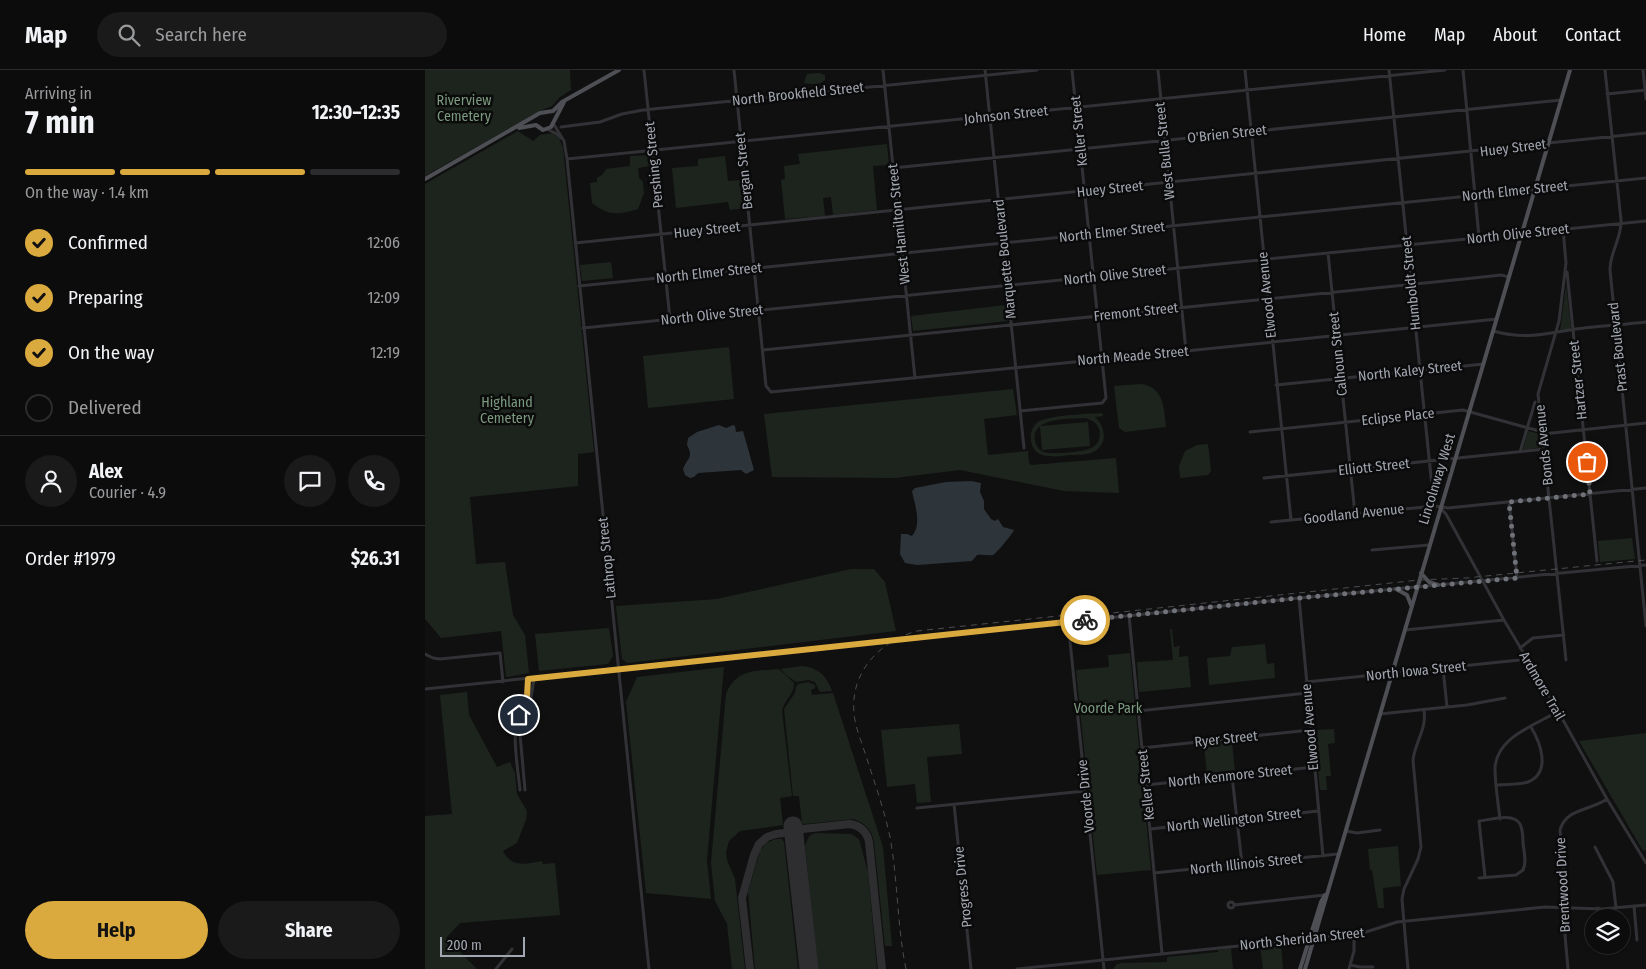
<!DOCTYPE html>
<meta charset="utf-8">
<style>
:root{--surface:#0c0c0d;--page:#1a1a1b;--text:#f1f3f6;--muted:#9a9b9d;--line:#2c2c2e;--accent:#dbaa3f}
body{margin:0;font-family:"Fira Sans Condensed",sans-serif;background:var(--page);color:var(--text);height:100vh;display:flex;flex-direction:column;font-size:19px;white-space:nowrap}
*{box-sizing:border-box;margin:0}
p{font-size:16px;color:var(--muted)}
.icon{flex:none;width:28px;height:28px;fill:none;stroke:currentColor;stroke-width:2;stroke-linecap:round;stroke-linejoin:round}
.map{position:relative;flex:1;overflow:hidden}
.details{display:flex;flex-direction:column;background:var(--surface);width:425px}
.details>*{flex:none}
.controls{position:absolute;left:1160px;top:839px;display:grid;gap:10px}
.controls a{display:grid;place-items:center;width:45px;height:45px;border-radius:50%;background:var(--surface);box-shadow:0 1px 4px #0004,0 0 0 1px var(--line);font-size:25px}
.scale{position:absolute;left:15px;bottom:12px;width:85px;box-sizing:border-box;padding-left:5px;border:2px solid #a3a7b1;border-top:0;font-size:14px;line-height:18px;white-space:nowrap;color:#a3a7b1;-webkit-text-stroke:4px #0b0b0c;paint-order:stroke}
.pin{position:absolute;display:grid;place-items:center;width:42px;height:42px;color:#fff;margin:-21px;border:2px solid #fff;border-radius:50%;box-shadow:0 1px 5px #0007}
.courier{position:absolute;display:grid;place-items:center;width:50px;height:50px;margin:-25px;border:4px solid #dbaa3f;border-radius:50%;background:#fff;color:#222;box-shadow:0 1px 6px #0007}
.overview em{font-style:normal;font-weight:700}
.overview div{display:flex;flex-direction:column-reverse}
.overview{display:flex;align-items:center;justify-content:space-between;height:85px;padding:0 25px}
h1{font-size:32px;font-weight:700;line-height:38px}
.bar{display:grid;grid-template-columns:repeat(4,1fr);gap:8px 5px;align-content:center;height:60px;padding:0 25px}
.bar i{height:6px;border-radius:4px;background:var(--line)}
.bar .selected{background:var(--accent)}
.bar p{grid-column:span 4}
.line{display:flex;align-items:center;gap:12px;padding:0 25px;border-top:1px solid var(--line)}
.line div{flex:1}
.round{display:grid;place-items:center;flex:none;width:52px;height:52px;border-radius:26px;background:var(--page)}
ol{padding:0 25px;list-style:none}
li{display:flex;align-items:center;gap:15px;height:55px}
li p{margin-inline-start:auto}
li .icon{padding:5px;border-radius:50%;background:var(--accent);color:#111;stroke-width:4}
li:last-child{color:var(--muted)}
li i{width:28px;height:28px;border:2px solid var(--line);border-radius:50%}
.button{display:flex;gap:10px;margin-top:auto;padding:10px 25px}
.button a{flex:1;height:58px;border-radius:30px;background:var(--accent);color:#111;font-size:20px;font-weight:700;line-height:58px;text-align:center}
.button a+a{background:var(--page);color:var(--text)}
header{display:flex;align-items:center;gap:30px;box-sizing:border-box;height:70px;padding:0 25px;background:var(--surface);border-bottom:1px solid var(--line)}
header strong{font-size:24px}
nav{display:flex;gap:28px;margin-inline-start:auto;font-size:18px}
.search{width:350px;height:45px;background:var(--page);display:flex;align-items:center;gap:12px;box-sizing:border-box;padding:0 18px;border-radius:28px;color:var(--muted);font-size:19px}
main{display:flex;flex:1;min-height:0}
.map>svg:first-child{display:block}
.green{fill:#1d241e;fill-rule:evenodd}
.water{fill:#2d343a}
.lines{fill:none;stroke-linecap:round;stroke-linejoin:round}
.taxiway{stroke:#2e2e31;stroke-width:8}
.runway{stroke:#2e2e31;stroke-width:19}
.minor{stroke:#323236;stroke-width:3}
.major{stroke:#4e4f55;stroke-width:4}
.rail{stroke:#4b4c51;stroke-width:1;stroke-dasharray:6 5;stroke-linecap:butt}
.done{stroke:#707279;stroke-width:5;stroke-dasharray:0 9}
.route{stroke:#dbaa3f;stroke-width:6}
.labels{text-anchor:middle;dominant-baseline:central;stroke-width:5;stroke-linejoin:round;paint-order:stroke}
.street-label{font-size:14px;fill:#a3a7b1;stroke:#0b0b0c}
.park-label{font-size:14px;fill:#7c9a7f;stroke:#0b0b0c}
</style>
<header>
<strong>Map</strong>
<div class="search"><svg class="icon" aria-label="search" viewBox="0 0 24 24"><circle cx="10" cy="10" r="6"/><path d="M15 15l6 6"/></svg>Search here</div>
<nav><a>Home</a><a>Map</a><a>About</a><a>Contact</a></nav>
</header>
<main>
<section class="details">
<div class="overview"><div><h1>7 min</h1><p>Arriving in</p></div><em>12:30–12:35</em></div>
<div class="bar"><i class="selected"></i><i class="selected"></i><i class="selected"></i><i></i><p>On the way · 1.4 km</p></div>
<ol>
<li><svg class="icon" aria-label="check" viewBox="0 0 24 24"><path d="M5 12l5 5 9-10"/></svg>Confirmed<p>12:06</p></li>
<li><svg class="icon" aria-label="check" viewBox="0 0 24 24"><path d="M5 12l5 5 9-10"/></svg>Preparing<p>12:09</p></li>
<li><svg class="icon" aria-label="check" viewBox="0 0 24 24"><path d="M5 12l5 5 9-10"/></svg>On the way<p>12:19</p></li>
<li><i></i>Delivered</li>
</ol>
<div class="line" style="height:90px"><a class="round"><svg class="icon" aria-label="person" viewBox="0 0 24 24"><circle cx="12" cy="8" r="4"/><path d="M4 21q1-7 8-7t8 7"/></svg></a><div><b>Alex</b><p>Courier · 4.9</p></div><a class="round"><svg class="icon" aria-label="chat" viewBox="0 0 24 24"><path d="M4 5h16v11H9l-5 4z"/></svg></a><a class="round"><svg class="icon" aria-label="phone" viewBox="0 0 24 24"><path d="M5 4h4l2 5-3 2q2 4 5 5l2-3 5 2v4C11 20 4 13 5 4z"/></svg></a></div>
<div class="line" style="height:65px"><div>Order #1979</div><b>$26.31</b></div>
<div class="button"><a>Help</a><a>Share</a></div>
</section>
<div class="map">
<svg width="1221" height="899" viewBox="0 0 1221 899">
<rect width="100%" height="100%" fill="#101011"/>
<!-- green -->
<path class="green" d="M0,0H145L146,20L135,27L127,36L115,41L0,106Z
M394,3L400,5V10C394,16 386,14 379,13L382,4Z
M93,61L108,71L115,65L128,63L134,68L138,78L169,382L153,384V416L45,427L51,494L80,492L88,545L100,565L104,603L81,607L76,561L16,568L0,549V114Z
M462,74L464,95L448,96L452,140L408,145L406,127L398,128L400,146L360,149L356,110L360,109L359,96L375,94L373,84Z
M224,85L225,96L213,98L214,108L218,112L219,123L213,139C193,145 184,146 167,133L165,113L172,112V108L178,104L181,99L205,96V86Z
M300,86L303,111L317,110L320,138L305,140L303,132L251,138L247,98L273,96V89Z
M186,192L188,208L157,211L155,195Z
M1141,215L1146,257L1145,259L1135,261Z
M581,235L583,251L488,261L486,246Z
M304,277L309,329L223,338L218,286Z
M716,314C739,317 739,338 741,357L700,362L694,358L689,316Z
M588,319L592,345L559,349L563,385L603,381L604,393L606,395L691,388L694,423L639,421L535,400L470,408L347,407L339,344Z
M677,343L678,346L670,347C681,357 683,375 668,382C661,385 652,385 645,385C630,387 607,390 606,369C605,362 608,356 613,352C623,345 664,344 677,343ZM660,348C672,351 677,359 674,370C672,374 670,376 666,378C659,382 627,385 619,382C614,380 611,376 610,371C605,347 645,349 660,348Z
M663,352L665,376L617,380L615,356Z
M1103,361L1115,364L1116,377L1100,380L1098,379Z
M783,374L786,401L783,405L755,408L754,396L760,381L772,375Z
M1207,468L1210,489L1175,492L1173,471Z
M426,499H449L460,512L471,561L202,593L197,589L191,536L292,529Z
M184,558L188,586L183,594L114,601L110,564Z
M745,559H747L749,577L755,576V578L754,579V587L763,586L766,617L714,622L712,592L748,590Z
M840,574L842,594L849,593L850,608L784,615L782,588L805,586L807,577Z
M705,583L726,800L672,805L651,600L684,597L683,585Z
M377,596C393,597 402,606 407,621L395,622L390,612L383,610L371,612L360,604L356,599Z
M299,597L282,790L286,829L221,823L201,632L212,607Z
M354,599L369,613C369,625 359,630 357,641L367,726L355,728L358,755L315,761L304,771L301,782L302,790L310,809L320,899H307L302,854L290,831L286,793L301,624C311,599 331,601 354,599Z
M383,612L390,615V618L386,620L387,625L408,623L458,777L467,876H460L449,772C447,760 441,754 429,749L379,754L377,753L374,726H368L359,639L370,623L371,617L373,614Z
M42,622L44,645L72,697L85,692L90,703L92,724L102,741L101,750L92,773L78,781C87,798 100,794 117,791L118,794L130,793L135,845L35,853L21,868L52,899H0V746L27,744L15,625Z
M534,654L537,684L502,687L506,732L492,733L490,714L462,717L456,660Z
M909,659L910,673L903,674L906,706H901L902,720H895L889,660Z
M1221,663V780L1218,781L1154,671Z
M807,671L810,702L782,705L779,674Z
M390,763L426,764L434,769L443,802L452,899H393L380,776L384,766Z
M351,769H357L359,772L373,899H330L323,822L335,781L341,773Z
M973,776L976,816L958,818L959,838H953L947,800H945L943,779Z
M856,873L858,899H838L835,876Z
M806,878L808,899H688L692,894L697,893L742,892V887L793,882V880Z"/>
<!-- water -->
<path class="water" d="M294,355L301,358L308,355L310,356L311,362L318,361L329,400L321,404L316,400L273,403L269,407L265,408L260,405L258,399C262,388 269,388 262,375L263,368L272,362Z
M546,411L556,413L555,422L559,431V439L566,449L570,451L573,449L578,457L589,460C588,463 571,484 568,485C563,486 557,484 552,485L547,491L492,495L480,493L475,484L476,464H482L487,466C497,455 490,435 487,421L490,418L521,412Z"/>
<g class="lines">
<!-- taxiway -->
<path class="taxiway" d="M368,760L425,754C436,756 442,762 444,772L457,899
M325,899L317,828L329,785L334,774L342,767L351,764L368,762"/>
<!-- runway -->
<path class="runway" d="M368,756L384,899"/>
<!-- minor -->
<path class="minor" d="M219,0L245,249
M309,0L341,316L346,322L761,281L1072,249
M458,0L490,308
M560,0L599,378
M733,0L761,281
M820,0L866,450
M964,0L1008,426
M1038,0L1054,167
M1180,0L1196,150C1197,168 1185,181 1185,200L1221,556
M1218,0L1221,29
M1182,24L1221,20
M128,53L139,71L142,89L224,899
M136,57L175,52L197,44L218,40L612,0
M122,59L132,64L136,68
M142,89L1020,0
M468,98L1136,30
M1138,159L1141,193
M150,173L1221,63
M903,183L930,444
M1142,202L1172,491
M154,216L1221,108
M158,258L1221,151
M1068,261C1097,269 1115,265 1144,260C1169,256 1196,255 1221,252
M338,280L1039,209L1076,205L1084,207
M851,315L1059,294
M595,341L677,333L681,328L647,0
M825,362L1038,340L1118,362
M1118,364L1221,353
M1095,382L1110,332
M839,408L1120,379
M1084,432L1092,508
M1015,438L1021,444L1079,550L1133,641L1182,729L1221,793
M846,452L1010,436L1023,438L1221,418
M947,480L1004,475
M874,528L898,786
M704,546L737,883
M643,552L679,899
M980,560L1079,550
M1095,578L1108,568L1139,565
M0,584L8,588L15,589L75,583L78,612
M1141,590L1113,324L1134,251L1141,193
M1018,598L1022,637
M881,612L1085,591L1095,590L1101,587
M0,619L874,528L1221,495
M713,641L882,623
M955,644L1042,635L1080,628
M717,678L885,660
M807,706L817,794
M721,715L889,697
M1072,715C1082,714 1094,715 1103,712C1127,702 1115,672 1106,657
M95,720C93,699 88,675 91,654C94,638 104,626 103,609
M100,720L95,664L98,647L106,628L109,609
M529,734L546,899
M492,738L660,721
M1075,749C1073,732 1070,715 1070,698C1072,666 1110,656 1133,641
M725,759L893,741
M921,761L932,763L955,760
M1170,777L1188,812L1191,838
M729,803L913,784
M1054,808L1091,805L1098,800C1102,792 1099,782 1098,773C1098,767 1098,760 1095,754C1088,742 1065,750 1054,751L1060,807
M803 835a3 3 0 1 1 6 0a3 3 0 1 1-6 0Z
M809,835L900,825
M1209,836L1212,870
M1173,838L1174,848
M925,895L935,897H948
M71,899L87,879
M592,899L929,864L941,862L972,852L1120,837L1177,839L1221,835
M924,899L929,881V864
M983,899L977,829L979,819L993,789L996,777L988,690C990,672 1002,659 999,640
M1143,899L1140,865V814L1135,760C1141,738 1165,741 1182,729"/>
<!-- major -->
<path class="major" d="M111,55L118,60L126,57L139,32
M94,58L111,55
M0,109L115,43L128,41L137,32L194,0
M996,503L1004,512L1013,515
M971,519L982,525L986,535
M875,899L896,832L900,825
M880,899L1145,0"/>
<!-- rail -->
<path class="rail" d="M481,899C472,856 473,811 465,767C459,739 449,711 440,683C436,670 430,657 429,643C425,602 455,571 492,561L652,544L687,543L994,510L1041,508L1221,490"/>
</g>
<g class="lines">
<!-- done -->
<path class="done" d="M660,550L874,528L1092,508L1084,432L1165,424L1162,392"/>
<!-- route -->
<path class="route" d="M94,645L102,626L103,609L660,550"/>
</g>
<g class="labels">
<!-- street labels -->
<g class="street-label">
<text transform="translate(373 24) rotate(-6)">North Brookfield Street</text>
<text transform="translate(581 45) rotate(-6)">Johnson Street</text>
<text transform="translate(654 61) rotate(-96)">Keller Street</text>
<text transform="translate(802 64) rotate(-6)">O'Brien Street</text>
<text transform="translate(1088 78) rotate(-7)">Huey Street</text>
<text transform="translate(740 81) rotate(-96)">West Bulla Street</text>
<text transform="translate(229 95) rotate(-96)">Pershing Street</text>
<text transform="translate(319 101) rotate(-96)">Bergan Street</text>
<text transform="translate(685 119) rotate(-6)">Huey Street</text>
<text transform="translate(1090 121) rotate(-6)">North Elmer Street</text>
<text transform="translate(474 154) rotate(-96)">West Hamilton Street</text>
<text transform="translate(282 160) rotate(-6)">Huey Street</text>
<text transform="translate(687 162) rotate(-6)">North Elmer Street</text>
<text transform="translate(1093 164) rotate(-6)">North Olive Street</text>
<text transform="translate(580 189) rotate(-96)">Marquette Boulevard</text>
<text transform="translate(284 203) rotate(-6)">North Elmer Street</text>
<text transform="translate(690 205) rotate(-6)">North Olive Street</text>
<text transform="translate(986 213) rotate(-96)">Humboldt Street</text>
<text transform="translate(842 225) rotate(-96)">Elwood Avenue</text>
<text transform="translate(711 242) rotate(-6)">Fremont Street</text>
<text transform="translate(287 245) rotate(-6)">North Olive Street</text>
<text transform="translate(1193 277) rotate(-96)">Prast Boulevard</text>
<text transform="translate(913 284) rotate(-96)">Calhoun Street</text>
<text transform="translate(708 286) rotate(-5)">North Meade Street</text>
<text transform="translate(985 301) rotate(-6)">North Kaley Street</text>
<text transform="translate(1153 310) rotate(-96)">Hartzer Street</text>
<text transform="translate(973 347) rotate(-6)">Eclipse Place</text>
<text transform="translate(1119 375) rotate(-96)">Bonds Avenue</text>
<text transform="translate(949 397) rotate(-6)">Elliott Street</text>
<text transform="translate(1012 409) rotate(-73)">Lincolnway West</text>
<text transform="translate(929 444) rotate(-6)">Goodland Avenue</text>
<text transform="translate(182 488) rotate(-96)">Lathrop Street</text>
<text transform="translate(991 601) rotate(-6)">North Iowa Street</text>
<text transform="translate(1117 616) rotate(60)">Ardmore Trail</text>
<text transform="translate(885 657) rotate(-95)">Elwood Avenue</text>
<text transform="translate(801 669) rotate(-6)">Ryer Street</text>
<text transform="translate(805 706) rotate(-6)">North Kenmore Street</text>
<text transform="translate(721 715) rotate(-96)">Keller Street</text>
<text transform="translate(661 726) rotate(-96)">Voorde Drive</text>
<text transform="translate(809 750) rotate(-6)">North Wellington Street</text>
<text transform="translate(821 794) rotate(-6)">North Illinois Street</text>
<text transform="translate(1138 815) rotate(-93)">Brentwood Drive</text>
<text transform="translate(538 817) rotate(-96)">Progress Drive</text>
<text transform="translate(877 869) rotate(-6)">North Sheridan Street</text>
</g>
<!-- park labels -->
<g class="park-label">
<text x="39" y="30">Riverview<tspan x="39" dy="16">Cemetery</tspan></text>
<text x="82" y="332">Highland<tspan x="82" dy="16">Cemetery</tspan></text>
<text x="683" y="638">Voorde Park</text>
</g>
</g>
</svg>
<div class="controls">
<a><svg class="icon" aria-label="layers" viewBox="0 0 24 24"><path d="M12 4l9 5-9 5-9-5zM3 14l9 5 9-5"/></svg></a>
</div>
<div class="scale">200 m</div>
<div class="pin" style="left:1162px;top:392px;background:#ea580c"><svg class="icon" aria-label="bag" viewBox="0 0 24 24"><path d="M5 8h14l-1 12H6zM9 8a3 3 0 0 1 6 0"/></svg></div>
<div class="pin" style="left:94px;top:645px;background:#1f2937"><svg class="icon" aria-label="home" viewBox="0 0 24 24"><path d="M3 11l9-7 9 7M6 9v11h12V9"/></svg></div>
<div class="courier" style="left:660px;top:550px"><svg class="icon" aria-label="bike" viewBox="0 0 24 24"><circle cx="6" cy="16" r="4"/><circle cx="18" cy="16" r="4"/><path d="M6 16l4-8h5l3 8M10 8l3 8H6M13 5h3"/></svg></div>
</div>
</main>
